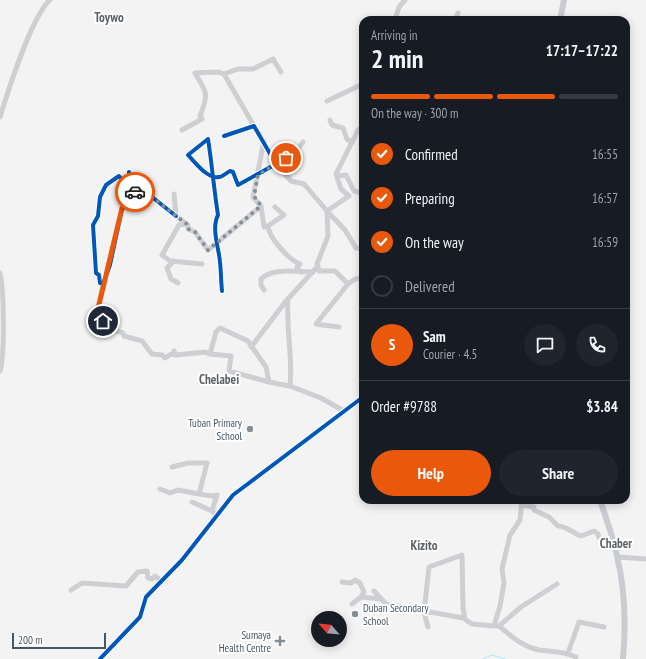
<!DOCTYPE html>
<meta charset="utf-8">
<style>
:root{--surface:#171b24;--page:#20242c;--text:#f1f3f6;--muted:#9ea1a6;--line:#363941;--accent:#ea580c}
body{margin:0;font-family:"PT Sans Narrow",sans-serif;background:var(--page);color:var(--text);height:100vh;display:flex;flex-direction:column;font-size:15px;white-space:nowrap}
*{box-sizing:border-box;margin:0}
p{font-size:13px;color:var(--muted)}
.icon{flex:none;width:22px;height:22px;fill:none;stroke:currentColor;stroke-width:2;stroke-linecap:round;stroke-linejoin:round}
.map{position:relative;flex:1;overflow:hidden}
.panel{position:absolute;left:359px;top:16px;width:271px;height:488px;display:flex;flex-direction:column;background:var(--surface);border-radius:12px;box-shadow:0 2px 10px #0003}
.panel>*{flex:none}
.needle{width:26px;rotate:297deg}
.buttons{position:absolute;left:311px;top:611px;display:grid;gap:8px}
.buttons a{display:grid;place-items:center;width:36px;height:36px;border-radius:50%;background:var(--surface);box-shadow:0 2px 10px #0003;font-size:20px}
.scale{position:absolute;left:12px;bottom:10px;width:94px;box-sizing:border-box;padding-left:4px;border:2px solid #475763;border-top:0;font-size:11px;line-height:14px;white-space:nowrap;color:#475763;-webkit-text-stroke:3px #fff;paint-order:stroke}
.pin{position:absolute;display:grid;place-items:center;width:34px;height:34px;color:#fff;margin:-17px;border:2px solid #fff;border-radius:50%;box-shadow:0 1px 4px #0007}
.courier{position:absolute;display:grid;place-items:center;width:40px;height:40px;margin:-20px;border:3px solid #ea580c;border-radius:50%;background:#fff;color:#222;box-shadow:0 1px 5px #0007}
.headline em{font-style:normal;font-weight:800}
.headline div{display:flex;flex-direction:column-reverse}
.headline{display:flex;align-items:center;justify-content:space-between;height:68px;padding:0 12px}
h1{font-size:26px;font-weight:800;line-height:30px}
.bar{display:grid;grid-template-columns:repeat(4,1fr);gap:6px 4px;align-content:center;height:48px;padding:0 12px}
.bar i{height:5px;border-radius:3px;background:var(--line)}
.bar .selected{background:var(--accent)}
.bar p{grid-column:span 4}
.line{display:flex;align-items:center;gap:10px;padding:0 12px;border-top:1px solid var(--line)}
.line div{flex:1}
.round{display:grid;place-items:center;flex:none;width:42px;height:42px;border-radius:21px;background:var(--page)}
ol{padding:0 12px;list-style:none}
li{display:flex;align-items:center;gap:12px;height:44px}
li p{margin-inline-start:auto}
li .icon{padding:4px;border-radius:50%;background:var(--accent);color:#fff;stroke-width:4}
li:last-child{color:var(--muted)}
li i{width:22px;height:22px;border:2px solid var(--line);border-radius:50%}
.action{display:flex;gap:8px;margin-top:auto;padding:8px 12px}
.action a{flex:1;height:46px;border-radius:24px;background:var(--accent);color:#fff;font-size:16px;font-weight:800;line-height:46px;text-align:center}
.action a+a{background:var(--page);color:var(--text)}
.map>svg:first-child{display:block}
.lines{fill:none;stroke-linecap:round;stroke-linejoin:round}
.stream{stroke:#a7e9f6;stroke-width:1}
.minor{stroke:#cdcfd2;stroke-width:5}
.major{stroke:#c9cdd1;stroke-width:6}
.cycleway-casing{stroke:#fff;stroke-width:6}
.cycleway{stroke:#0057b8;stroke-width:4}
.done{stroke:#848e95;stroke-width:4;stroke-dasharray:0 7.2}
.route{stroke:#ea580c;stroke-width:5}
.poi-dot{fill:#848e95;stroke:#fff;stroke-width:1.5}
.labels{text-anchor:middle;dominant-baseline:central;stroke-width:4;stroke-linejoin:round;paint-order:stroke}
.poi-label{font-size:11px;fill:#475763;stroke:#fff;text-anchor:end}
.quarter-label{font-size:13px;font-weight:bold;fill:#5e6368;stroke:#fff}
</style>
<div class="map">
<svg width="646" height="659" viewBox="0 0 646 659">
<rect width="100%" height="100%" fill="#f4f3f3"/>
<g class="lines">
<!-- stream -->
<path class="stream" d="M483,659L492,655L505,659"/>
<!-- minor -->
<path class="minor" d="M395,20L399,7L405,0
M455,20L458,13
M224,74L238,69H253L273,59L281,72
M327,101L363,84
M0,117C8,91 32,16 50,0
M330,120L332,125L343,128L347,139L352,143
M182,130L202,119L200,116C209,93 207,93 195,73L218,72L224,74L254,126
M264,141L253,197L261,206L264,227L268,226L284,215L275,207
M303,142L295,153L276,164L291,181L304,184L327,211L349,196L341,189L336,174L358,130L363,126
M129,172L131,189L119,176L106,185L100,197L98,216L93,225L96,273L99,275L100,283L103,284L110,265L122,209L127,206L136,191L150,185L152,197L176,216
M337,176L346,175L354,191L363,193
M174,194L176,216L188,225V229L195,232L208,250L261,206
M186,224L179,225L162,255L170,261L202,264
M268,226C269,238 289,260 300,264L297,267L301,272
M363,249L356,248L345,230L327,211L328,236L317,264L319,271H335L348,284L355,279L363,278
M174,261L167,268L171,279L178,283
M0,273C4,289 5,356 0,371
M103,284L97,313L109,329L116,331
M264,290L261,285V279C273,267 297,272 313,272
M222,291C221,281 221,271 220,262C219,248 211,229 218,215C214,190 212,164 208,139L188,155C195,162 207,179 219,177C222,177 226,173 230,171L233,172L238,185L276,164L254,126L224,136
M116,322V331L123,333L124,336L142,341L152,354L162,355L165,358L171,354L176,355
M339,327L316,324L348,284
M251,347L286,301L318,266
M174,351L176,355L205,352L210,354
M269,382L229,371L231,356L210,354L216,332L220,328L248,341L266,367L269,382L290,386C293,358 286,329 288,299
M290,386L321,398L344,411
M172,467L188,463H207L199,494L212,496L217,495L212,511L217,515
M160,489L170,493L178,490L199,494
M192,502L212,511
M521,505L534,507V510L549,517L558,526C566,526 573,533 581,536L594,531L598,534L599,538
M618,557L646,559
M342,582L351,583L355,580L360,583L364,592L361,597
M71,590L82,583L126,586L138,572L147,571L148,578L152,579L155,576L161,581
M374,591L386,604L463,618L472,624L494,626L500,606L504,583L502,569L510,535L520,520L522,500
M352,604L361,597L381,599
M497,626H499L521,607L557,584
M499,626C511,636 523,647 539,650C552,652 564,651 576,657
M428,627L424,612L429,567L462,555L463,608L465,619
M568,653L579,622L604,627
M100,659L140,617L146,597L182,560L233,495L363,397"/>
<!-- major -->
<path class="major" d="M560,20L564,0
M600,500C606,518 613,537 617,556C625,589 626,625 623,659"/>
<defs>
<path id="cycleway" d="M129,172L131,189L119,176L106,185L100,197L98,216L93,225L96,273L99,275L100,283L103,284L110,265L122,209L127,206L136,191L150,185L152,197L176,216
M222,291C221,281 221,271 220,262C219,248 211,229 218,215C214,190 212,164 208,139L188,155C195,162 207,179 219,177C222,177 226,173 230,171L233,172L238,185L276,164L254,126L224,136
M100,659L140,617L146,597L182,560L233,495L363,397"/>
</defs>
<!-- cycleway casing -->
<use href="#cycleway" class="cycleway-casing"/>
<!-- cycleway -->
<use href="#cycleway" class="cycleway"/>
</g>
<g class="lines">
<!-- done -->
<path class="done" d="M135,192L150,185L152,197L188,225V229L195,232L208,250L261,206L254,196L258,175L286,158"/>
<!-- route -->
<path class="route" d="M103,321L97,313L122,208L127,206L135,192"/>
</g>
<!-- markers -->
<g class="poi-dot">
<circle cx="250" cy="429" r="4"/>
<circle cx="355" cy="614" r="4"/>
<path d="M278 635h4v4h4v4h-4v4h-4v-4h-4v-4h4z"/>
</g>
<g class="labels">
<!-- poi labels -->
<g class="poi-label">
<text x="242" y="423">Tuban Primary<tspan x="242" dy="13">School</tspan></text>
<text x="363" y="608" text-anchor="start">Duban Secondary<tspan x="363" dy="13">School</tspan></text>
<text x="271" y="635">Sumaya<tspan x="271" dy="13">Health Centre</tspan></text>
</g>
<!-- quarter labels -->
<g class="quarter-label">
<text x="109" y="17">Toywo</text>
<text x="219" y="379">Chelabei</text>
<text x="616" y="543">Chaber</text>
<text x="424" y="545">Kizito</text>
</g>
</g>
</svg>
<div class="buttons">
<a><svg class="needle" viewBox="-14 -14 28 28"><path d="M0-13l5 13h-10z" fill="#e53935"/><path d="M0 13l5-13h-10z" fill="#9ea1a6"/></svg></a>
</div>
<div class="scale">200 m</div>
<div class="pin" style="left:286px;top:158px;background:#ea580c"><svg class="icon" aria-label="bag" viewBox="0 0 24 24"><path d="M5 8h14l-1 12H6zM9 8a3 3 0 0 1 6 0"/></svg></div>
<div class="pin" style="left:103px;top:321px;background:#1f2937"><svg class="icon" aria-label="home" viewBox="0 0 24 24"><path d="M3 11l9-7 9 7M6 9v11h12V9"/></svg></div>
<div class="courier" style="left:135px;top:192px"><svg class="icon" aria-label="car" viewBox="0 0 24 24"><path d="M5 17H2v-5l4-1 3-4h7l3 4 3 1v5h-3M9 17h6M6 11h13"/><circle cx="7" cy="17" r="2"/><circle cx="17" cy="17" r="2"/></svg></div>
<section class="panel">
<div class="headline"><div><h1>2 min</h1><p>Arriving in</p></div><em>17:17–17:22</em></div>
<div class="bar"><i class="selected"></i><i class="selected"></i><i class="selected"></i><i></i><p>On the way · 300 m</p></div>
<ol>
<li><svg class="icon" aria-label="check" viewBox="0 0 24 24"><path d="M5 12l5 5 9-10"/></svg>Confirmed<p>16:55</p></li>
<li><svg class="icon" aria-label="check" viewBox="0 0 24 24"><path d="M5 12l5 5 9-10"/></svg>Preparing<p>16:57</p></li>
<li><svg class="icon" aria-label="check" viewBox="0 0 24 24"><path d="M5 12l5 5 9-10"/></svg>On the way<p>16:59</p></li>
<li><i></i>Delivered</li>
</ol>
<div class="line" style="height:72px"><b class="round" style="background:var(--accent);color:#fff">S</b><div><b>Sam</b><p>Courier · 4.5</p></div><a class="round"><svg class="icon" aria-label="chat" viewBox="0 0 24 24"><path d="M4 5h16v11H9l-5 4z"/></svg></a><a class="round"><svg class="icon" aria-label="phone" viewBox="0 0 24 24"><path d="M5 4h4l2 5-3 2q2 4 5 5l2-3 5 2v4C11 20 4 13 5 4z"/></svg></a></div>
<div class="line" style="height:52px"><div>Order #9788</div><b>$3.84</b></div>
<div class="action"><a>Help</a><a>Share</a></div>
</section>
</div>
